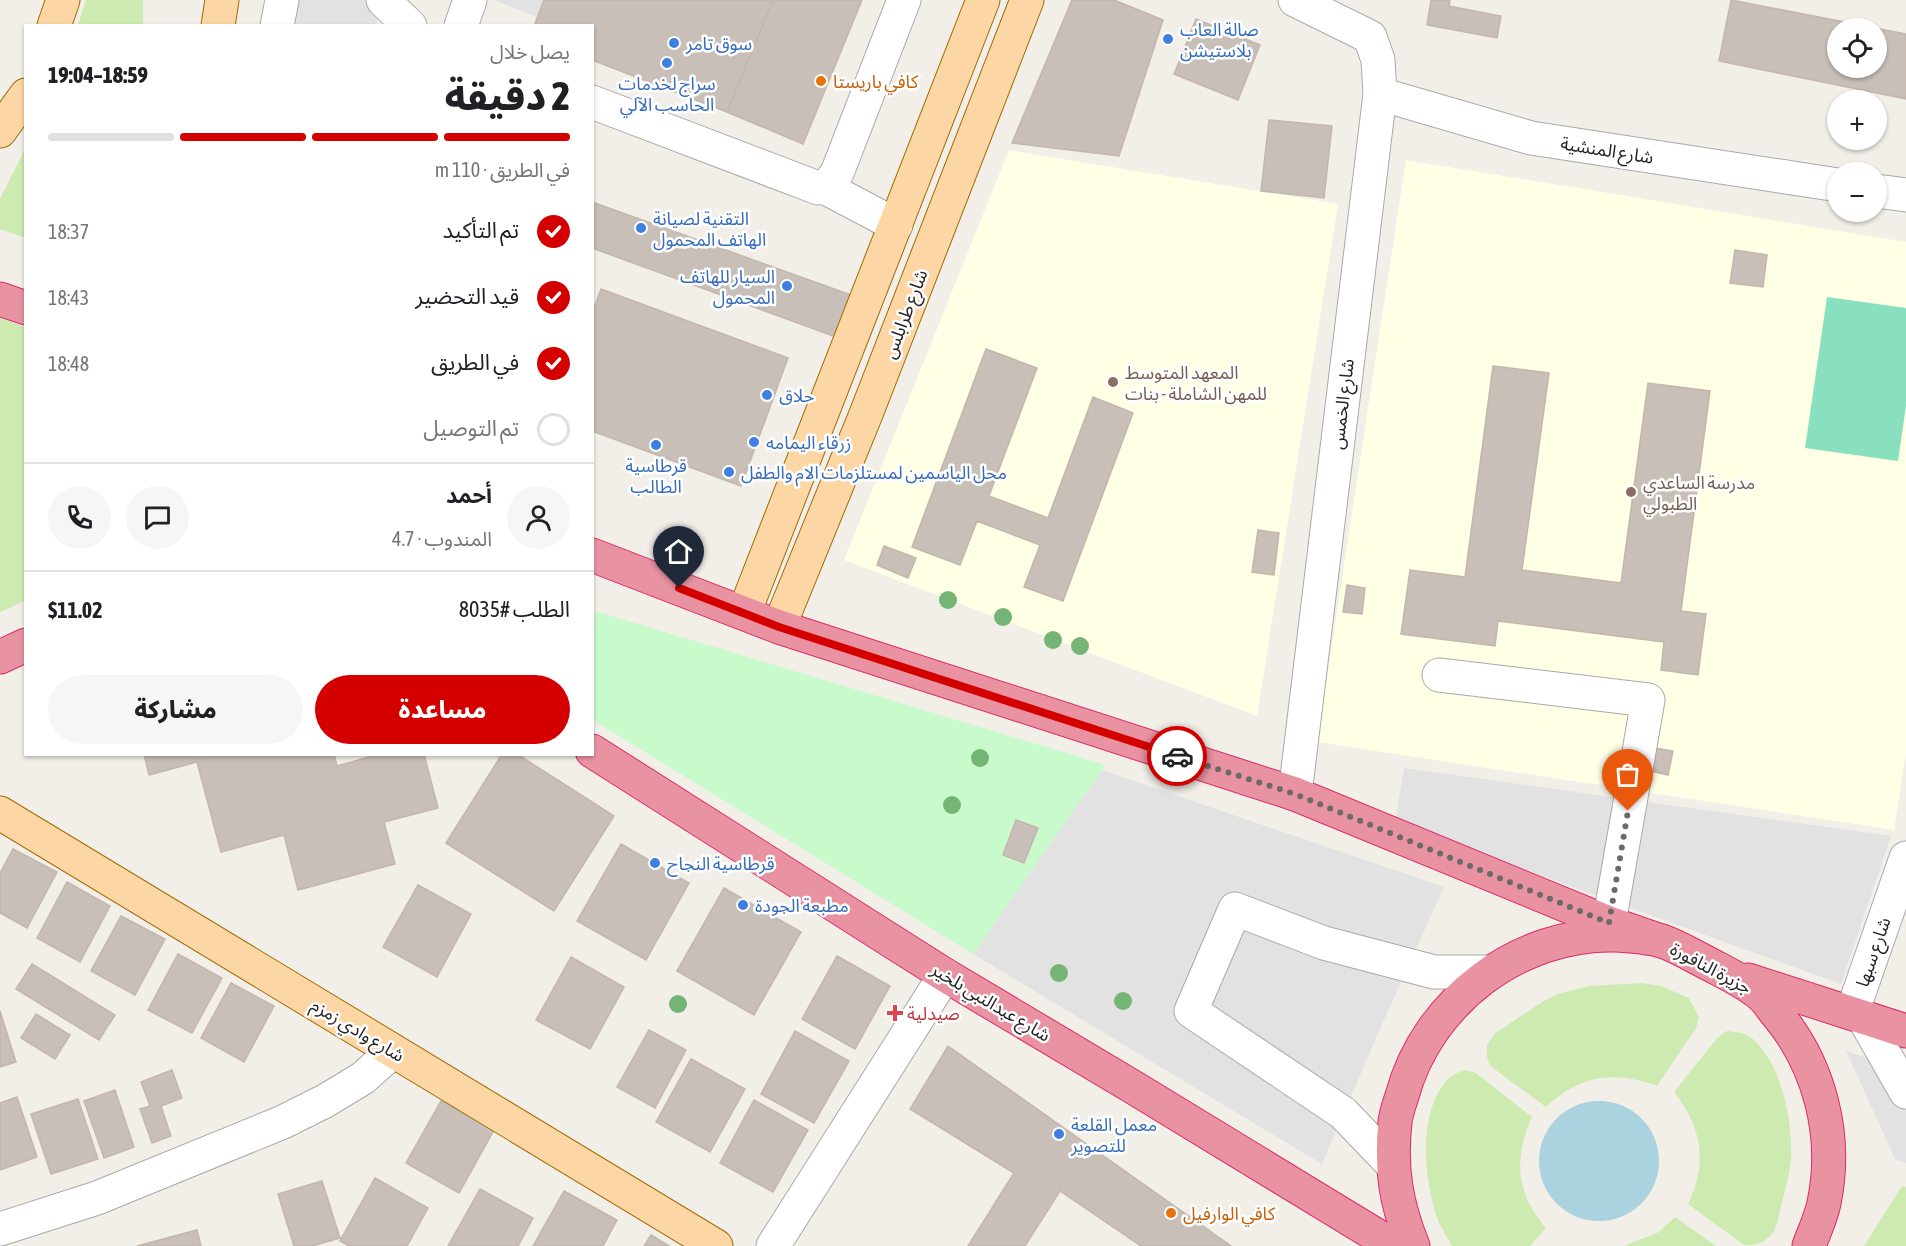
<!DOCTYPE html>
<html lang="ar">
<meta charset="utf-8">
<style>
:root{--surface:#fff;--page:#f6f6f6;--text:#202124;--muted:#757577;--line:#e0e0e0;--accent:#d40000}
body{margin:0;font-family:"Asap Condensed","Noto Sans Arabic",sans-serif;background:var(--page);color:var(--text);direction:rtl;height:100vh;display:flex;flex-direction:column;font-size:22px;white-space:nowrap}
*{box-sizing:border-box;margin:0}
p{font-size:20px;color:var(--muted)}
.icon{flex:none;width:33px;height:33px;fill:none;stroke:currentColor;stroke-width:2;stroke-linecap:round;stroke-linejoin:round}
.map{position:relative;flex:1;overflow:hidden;direction:ltr}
.drawer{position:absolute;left:24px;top:24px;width:570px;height:732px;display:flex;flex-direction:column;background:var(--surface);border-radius:0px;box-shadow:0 2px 4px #0004;direction:rtl}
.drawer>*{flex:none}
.tools{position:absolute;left:1827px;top:18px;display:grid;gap:12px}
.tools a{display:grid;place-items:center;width:60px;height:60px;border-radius:50%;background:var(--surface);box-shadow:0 2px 4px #0004;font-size:30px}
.pin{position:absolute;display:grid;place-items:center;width:51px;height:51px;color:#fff;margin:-62px -26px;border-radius:50% 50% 50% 0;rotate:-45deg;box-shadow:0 0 6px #0007}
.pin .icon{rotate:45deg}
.courier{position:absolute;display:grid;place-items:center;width:60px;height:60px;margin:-30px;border:4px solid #d40000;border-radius:50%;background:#fff;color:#222;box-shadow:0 2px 8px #0007}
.summary em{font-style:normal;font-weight:800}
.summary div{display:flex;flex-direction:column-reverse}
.summary{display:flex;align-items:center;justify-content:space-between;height:102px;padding:0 24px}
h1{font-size:39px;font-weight:800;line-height:45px}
.bar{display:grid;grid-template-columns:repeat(4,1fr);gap:9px 6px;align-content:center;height:72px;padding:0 24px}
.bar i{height:8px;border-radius:4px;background:var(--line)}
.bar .selected{background:var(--accent)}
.bar p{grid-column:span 4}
.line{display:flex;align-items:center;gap:15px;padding:0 24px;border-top:2px solid var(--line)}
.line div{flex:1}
.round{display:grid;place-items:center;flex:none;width:63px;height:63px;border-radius:32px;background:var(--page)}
ol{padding:0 24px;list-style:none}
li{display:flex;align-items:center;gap:18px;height:66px}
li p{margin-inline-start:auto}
li .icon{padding:6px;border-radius:50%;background:var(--accent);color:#fff;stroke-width:4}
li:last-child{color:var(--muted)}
li i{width:33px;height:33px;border:3px solid var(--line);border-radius:50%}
.button{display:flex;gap:12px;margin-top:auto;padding:12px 24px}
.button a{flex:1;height:69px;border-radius:36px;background:var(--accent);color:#fff;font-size:24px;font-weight:800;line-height:69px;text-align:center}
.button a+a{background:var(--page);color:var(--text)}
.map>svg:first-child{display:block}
.education{fill:#ffffe5}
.grass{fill:#cdebb0}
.park{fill:#c8facc}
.pitch{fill:#88e0be}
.parking{fill:#e2e2e2}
.water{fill:#aad3df}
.building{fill:#c7bfb8;stroke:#c4b6ab;stroke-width:1.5;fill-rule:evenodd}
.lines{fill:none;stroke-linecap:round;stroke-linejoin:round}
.minor-casing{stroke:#a9a9a9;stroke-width:35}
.major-casing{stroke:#a06b00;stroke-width:35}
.highway-casing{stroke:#dc2a67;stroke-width:35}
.minor{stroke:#fff;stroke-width:33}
.major{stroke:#fcd6a4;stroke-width:33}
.highway{stroke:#e892a2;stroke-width:33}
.tree{fill:#74b475}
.done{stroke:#6b6a68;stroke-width:6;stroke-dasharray:0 10.8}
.route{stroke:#d40000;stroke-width:8}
.shop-dot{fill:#3f7fe0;stroke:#fff;stroke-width:2}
.food-dot{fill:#e8710a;stroke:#fff;stroke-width:2}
.education-dot{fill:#8d6e63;stroke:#fff;stroke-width:2}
.health-dot{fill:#e0444e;stroke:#fff;stroke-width:2}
.labels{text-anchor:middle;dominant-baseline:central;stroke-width:5;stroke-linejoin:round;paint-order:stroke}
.shop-label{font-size:18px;fill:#366cbe;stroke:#fff;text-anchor:start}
.food-label{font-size:18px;fill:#c56008;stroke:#fff;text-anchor:start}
.street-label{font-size:18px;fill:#222;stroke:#fff}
.education-label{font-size:18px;fill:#785e54;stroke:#fff;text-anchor:start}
.health-label{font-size:18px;fill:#be3a42;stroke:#fff;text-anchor:start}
</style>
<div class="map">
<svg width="1906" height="1246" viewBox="0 0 1906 1246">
<rect width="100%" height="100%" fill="#f2efe9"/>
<!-- education -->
<path class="education" d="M1009,150L1338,204L1257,716L844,560Z
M1406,160L1906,242V752L1894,830L1317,742Z"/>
<!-- grass -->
<path class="grass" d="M86,0H143V25H78Z
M25,149V238L0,229V199Z
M0,317L26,328L25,601L0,612Z
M1642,983L1661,986L1689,998L1699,1017L1696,1028L1657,1086C1614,1070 1580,1075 1546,1107L1490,1066L1487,1057V1046L1494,1034L1542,1002L1558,994L1589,986Z
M1727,1031C1734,1032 1743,1032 1749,1036C1781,1059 1793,1121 1791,1158C1790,1174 1785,1189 1782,1203C1779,1213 1778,1226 1772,1234C1764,1243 1755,1246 1744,1245L1688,1204C1708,1163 1702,1127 1674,1092L1718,1037Z
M1466,1070L1476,1073L1532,1117C1514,1158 1515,1192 1546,1228L1530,1246H1452C1445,1234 1437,1221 1434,1208C1424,1170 1419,1114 1446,1081C1450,1075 1459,1072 1466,1070Z
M1902,1186L1906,1187V1246H1864Z
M1675,1217L1716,1246H1624L1659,1232Z"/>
<!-- park -->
<path class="park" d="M592,610L1106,765L973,954L593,720Z"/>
<!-- pitch -->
<path class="pitch" d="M1827,297L1906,308V406L1898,461L1805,448Z"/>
<!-- parking -->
<path class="parking" d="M265,0H384L376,25L260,26Z
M494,0H544L537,17Z
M1404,768L1891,836L1841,984L1395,823Z
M1102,770L1444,887L1383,1022L1322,1164L973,954Z
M1846,1051L1906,1071V1163L1895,1159Z"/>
<!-- water -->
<path class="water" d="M1539 1161a60 60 0 1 1 120 0a60 60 0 1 1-120 0Z"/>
<!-- building -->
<path class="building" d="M544,0H773L727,112L592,60V26H534Z
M773,0H862L803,144L727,112Z
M1072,0H1114L1163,20L1119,156L1012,143Z
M1431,0H1450L1449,6L1501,16L1497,38L1427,25Z
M1731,0L1906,34V99L1719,61ZM1838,28H1876V68H1838Z
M1196,19L1260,45L1238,100L1174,74Z
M1269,120L1332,126L1324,198L1261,191Z
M592,202L851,295L836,337L592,248Z
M1735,250L1767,255L1763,287L1730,283Z
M601,289L788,358L741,486L592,431V314Z
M986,349L1037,368L989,496L1048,518L1093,397L1133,413L1063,601L1024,587L1040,545L977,521L960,565L912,547Z
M1493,366L1549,373L1522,570L1621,583L1648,383L1710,391L1681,611L1706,614L1698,675L1661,670L1664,642L1498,621L1495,646L1401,634L1410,570L1465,577Z
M1258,530L1279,533L1274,575L1252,572Z
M884,546L916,558L908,578L877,565Z
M1347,585L1365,588L1362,614L1343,612Z
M1655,748L1673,751L1668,775L1650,771Z
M144,754H334L337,766L380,754H424L438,808L384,822L395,864L298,890L284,835L221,852L197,762L149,775Z
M502,754H517L614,816L554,911L446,843Z
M1016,820L1038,828L1024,863L1003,855Z
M621,844L689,883L646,960L577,921Z
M13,849L57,872L27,928L0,913V873Z
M67,882L110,906L80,962L37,938Z
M418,885L471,914L437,977L383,947Z
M724,888L801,932L754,1015L677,971Z
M121,916L165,939L135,995L91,971Z
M178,954L222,978L192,1033L148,1010Z
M837,956L890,986L855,1049L802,1019Z
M571,957L624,987L590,1049L536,1020Z
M32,964L115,1015L99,1040L16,989Z
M231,983L274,1006L244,1062L201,1038Z
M0,1011L16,1062L0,1067Z
M36,1014L70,1035L55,1059L21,1038Z
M649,1030L686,1050L655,1108L617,1087Z
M795,1031L849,1061L814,1123L761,1094Z
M948,1046L1231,1246H1141L1060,1191L1025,1246H968L1014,1173L910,1109Z
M691,1059L745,1089L710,1152L656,1122Z
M172,1070L182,1098L161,1106L171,1136L152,1143L140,1109L150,1106L141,1082Z
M115,1090L134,1147L104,1158L84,1101Z
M17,1097L37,1157L0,1170V1103Z
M78,1099L98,1159L51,1174L31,1114Z
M754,1100L808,1130L773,1192L720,1163Z
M441,1101L494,1130L459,1193L406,1163Z
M375,1178L428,1208L407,1246H349L340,1241Z
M322,1181L340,1238L312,1246H294L278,1194Z
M480,1189L533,1218L518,1246H448Z
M564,1191L617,1220L603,1246H533Z
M197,1230L201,1246H137Z
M651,1235L669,1246H644Z"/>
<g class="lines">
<defs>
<path id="minor" d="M383,0L410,26
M277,26L282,0
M461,26L470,0
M1380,94L1531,138L1838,185
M592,102L818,188L827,186L837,173L904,0
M824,187L896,225
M1876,191L1906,195
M1439,675L1648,700L1609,923
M1295,794L1380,94L1378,60L1370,37L1295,0
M1852,1013L1906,858
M1862,1015L1906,1092
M1393,1165L1343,1113L1191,1011L1235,909L1324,943L1434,972H1490
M0,1229L97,1198L283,1122L325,1101L363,1078L392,1052
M773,1246L945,975"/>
<path id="major" d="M54,26L63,0
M218,26L222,0
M0,131L26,95
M744,613L983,0
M779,627L866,414L1027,0
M0,813L716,1246"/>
<path id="highway" d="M0,299L26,308
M592,555L779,627L1295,794L1609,923L1661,941
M0,657L26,645
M592,751L945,975L1133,1087L1394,1246
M1748,980L1906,1031
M1413,1246C1396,1204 1390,1168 1395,1122C1396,1113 1399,1105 1402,1096C1427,1002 1519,932 1617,935C1631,936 1649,937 1662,941C1679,947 1695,957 1711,965C1728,974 1747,983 1761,995C1767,1000 1771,1007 1776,1013C1820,1065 1838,1136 1824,1203C1821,1218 1814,1232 1809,1246"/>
</defs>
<!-- minor casing -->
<use href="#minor" class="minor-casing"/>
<!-- major casing -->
<use href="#major" class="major-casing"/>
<!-- highway casing -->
<use href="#highway" class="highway-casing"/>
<!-- minor -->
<use href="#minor" class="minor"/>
<!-- major -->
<use href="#major" class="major"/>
<!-- highway -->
<use href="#highway" class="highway"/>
</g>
<!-- trees -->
<g class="tree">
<circle cx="948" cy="600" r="9"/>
<circle cx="1003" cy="617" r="9"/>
<circle cx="1053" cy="640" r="9"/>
<circle cx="1080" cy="646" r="9"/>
<circle cx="980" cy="758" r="9"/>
<circle cx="952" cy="805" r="9"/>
<circle cx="1059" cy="973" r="9"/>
<circle cx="1123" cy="1001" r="9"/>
<circle cx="678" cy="1004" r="9"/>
</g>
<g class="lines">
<!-- done -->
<path class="done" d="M1177,756L1295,794L1609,923L1628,811"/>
<!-- route -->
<path class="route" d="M679,588L779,627L1177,756"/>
</g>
<!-- markers -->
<g class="shop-dot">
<circle cx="1168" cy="39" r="6"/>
<circle cx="674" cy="43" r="6"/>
<circle cx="667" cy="63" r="6"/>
<circle cx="641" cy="228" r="6"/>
<circle cx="787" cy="286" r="6"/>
<circle cx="767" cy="395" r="6"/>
<circle cx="754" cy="442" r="6"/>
<circle cx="656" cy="445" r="6"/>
<circle cx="729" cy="472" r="6"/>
<circle cx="655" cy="863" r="6"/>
<circle cx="743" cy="905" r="6"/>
<circle cx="1059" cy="1134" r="6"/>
</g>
<g class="food-dot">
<circle cx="821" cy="81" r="6"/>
<circle cx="1171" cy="1213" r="6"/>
</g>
<g class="education-dot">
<circle cx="1113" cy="382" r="6"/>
<circle cx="1631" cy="492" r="6"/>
</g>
<path class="health-dot" d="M892 1004h6v6h6v6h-6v6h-6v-6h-6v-6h6z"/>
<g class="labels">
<!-- shop labels -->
<g class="shop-label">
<text x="1180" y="29">صالة العاب<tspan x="1180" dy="21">بلاستيشن</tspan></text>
<text x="686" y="43">سوق تامر</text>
<text x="667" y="83" text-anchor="middle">سراج لخدمات<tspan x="667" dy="21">الحاسب الآلي</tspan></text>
<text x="653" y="218">التقنية لصيانة<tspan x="653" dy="21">الهاتف المحمول</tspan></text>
<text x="775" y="276" text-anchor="end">السيار للهاتف<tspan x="775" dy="21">المحمول</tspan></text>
<text x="779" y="395">حلاق</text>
<text x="766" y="442">زرقاء اليمامه</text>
<text x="656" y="465" text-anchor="middle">قرطاسية<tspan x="656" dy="21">الطالب</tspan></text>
<text x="741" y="472">محل الياسمين لمستلزمات الام والطفل</text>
<text x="667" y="863">قرطاسية النجاح</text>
<text x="755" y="905">مطبعة الجودة</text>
<text x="1071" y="1124">معمل القلعة<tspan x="1071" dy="21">للتصوير</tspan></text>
</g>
<!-- food labels -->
<g class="food-label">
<text x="833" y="81">كافي باريستا</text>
<text x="1183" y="1213">كافي الوارفيل</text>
</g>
<!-- street labels -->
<g class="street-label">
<text transform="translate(1607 150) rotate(9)">شارع المنشية</text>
<text transform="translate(905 314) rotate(-69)">شارع طرابلس</text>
<text transform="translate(1342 404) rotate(-83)">شارع الخمس</text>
<text transform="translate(1873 952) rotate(-71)">شارع سبها</text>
<text transform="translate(1711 968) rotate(28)">جزيرة النافورة</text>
<text transform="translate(991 1002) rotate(31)">شارع عبدالنبي بلخير</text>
<text transform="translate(358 1030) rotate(31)">شارع وادي زمزم</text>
</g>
<!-- education labels -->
<g class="education-label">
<text x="1125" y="372">المعهد المتوسط<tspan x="1125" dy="21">للمهن الشاملة - بنات</tspan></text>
<text x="1643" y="482">مدرسة الساعدي<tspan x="1643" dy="21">الطبولي</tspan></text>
</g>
<!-- health labels -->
<g class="health-label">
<text x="907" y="1013">صيدلية</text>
</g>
</g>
</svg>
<div class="tools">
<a><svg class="icon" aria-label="locate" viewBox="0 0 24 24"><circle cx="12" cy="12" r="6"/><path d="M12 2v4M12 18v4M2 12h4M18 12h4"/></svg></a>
<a>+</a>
<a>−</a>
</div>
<div class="pin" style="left:1628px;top:811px;background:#ea580c"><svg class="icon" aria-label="bag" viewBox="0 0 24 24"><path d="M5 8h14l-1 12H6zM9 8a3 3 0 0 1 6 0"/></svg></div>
<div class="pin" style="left:679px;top:588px;background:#1f2937"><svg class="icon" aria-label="home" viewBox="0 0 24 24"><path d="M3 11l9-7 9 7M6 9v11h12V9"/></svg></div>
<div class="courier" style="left:1177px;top:756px"><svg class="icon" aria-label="car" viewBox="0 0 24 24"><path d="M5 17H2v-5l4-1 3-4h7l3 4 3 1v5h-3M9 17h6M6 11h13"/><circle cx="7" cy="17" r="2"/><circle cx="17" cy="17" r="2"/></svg></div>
<section class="drawer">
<div class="summary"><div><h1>2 دقيقة</h1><p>يصل خلال</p></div><em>18:59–19:04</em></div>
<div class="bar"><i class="selected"></i><i class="selected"></i><i class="selected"></i><i></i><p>في الطريق · 110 m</p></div>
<ol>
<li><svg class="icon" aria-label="check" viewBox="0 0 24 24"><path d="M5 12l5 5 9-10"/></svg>تم التأكيد<p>18:37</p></li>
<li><svg class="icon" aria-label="check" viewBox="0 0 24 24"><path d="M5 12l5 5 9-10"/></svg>قيد التحضير<p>18:43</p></li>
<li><svg class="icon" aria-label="check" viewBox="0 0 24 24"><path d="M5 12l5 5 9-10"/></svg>في الطريق<p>18:48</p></li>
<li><i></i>تم التوصيل</li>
</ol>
<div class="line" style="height:108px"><a class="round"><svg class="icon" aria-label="person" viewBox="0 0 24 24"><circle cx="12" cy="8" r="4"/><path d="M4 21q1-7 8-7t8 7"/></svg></a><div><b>أحمد</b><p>المندوب · 4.7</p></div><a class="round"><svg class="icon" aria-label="chat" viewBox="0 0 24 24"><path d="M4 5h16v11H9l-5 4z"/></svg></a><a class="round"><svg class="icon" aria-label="phone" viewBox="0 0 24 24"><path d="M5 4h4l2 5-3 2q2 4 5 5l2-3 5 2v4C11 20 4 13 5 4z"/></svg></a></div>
<div class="line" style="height:78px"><div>الطلب #8035</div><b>$11.02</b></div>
<div class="button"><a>مساعدة</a><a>مشاركة</a></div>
</section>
</div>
